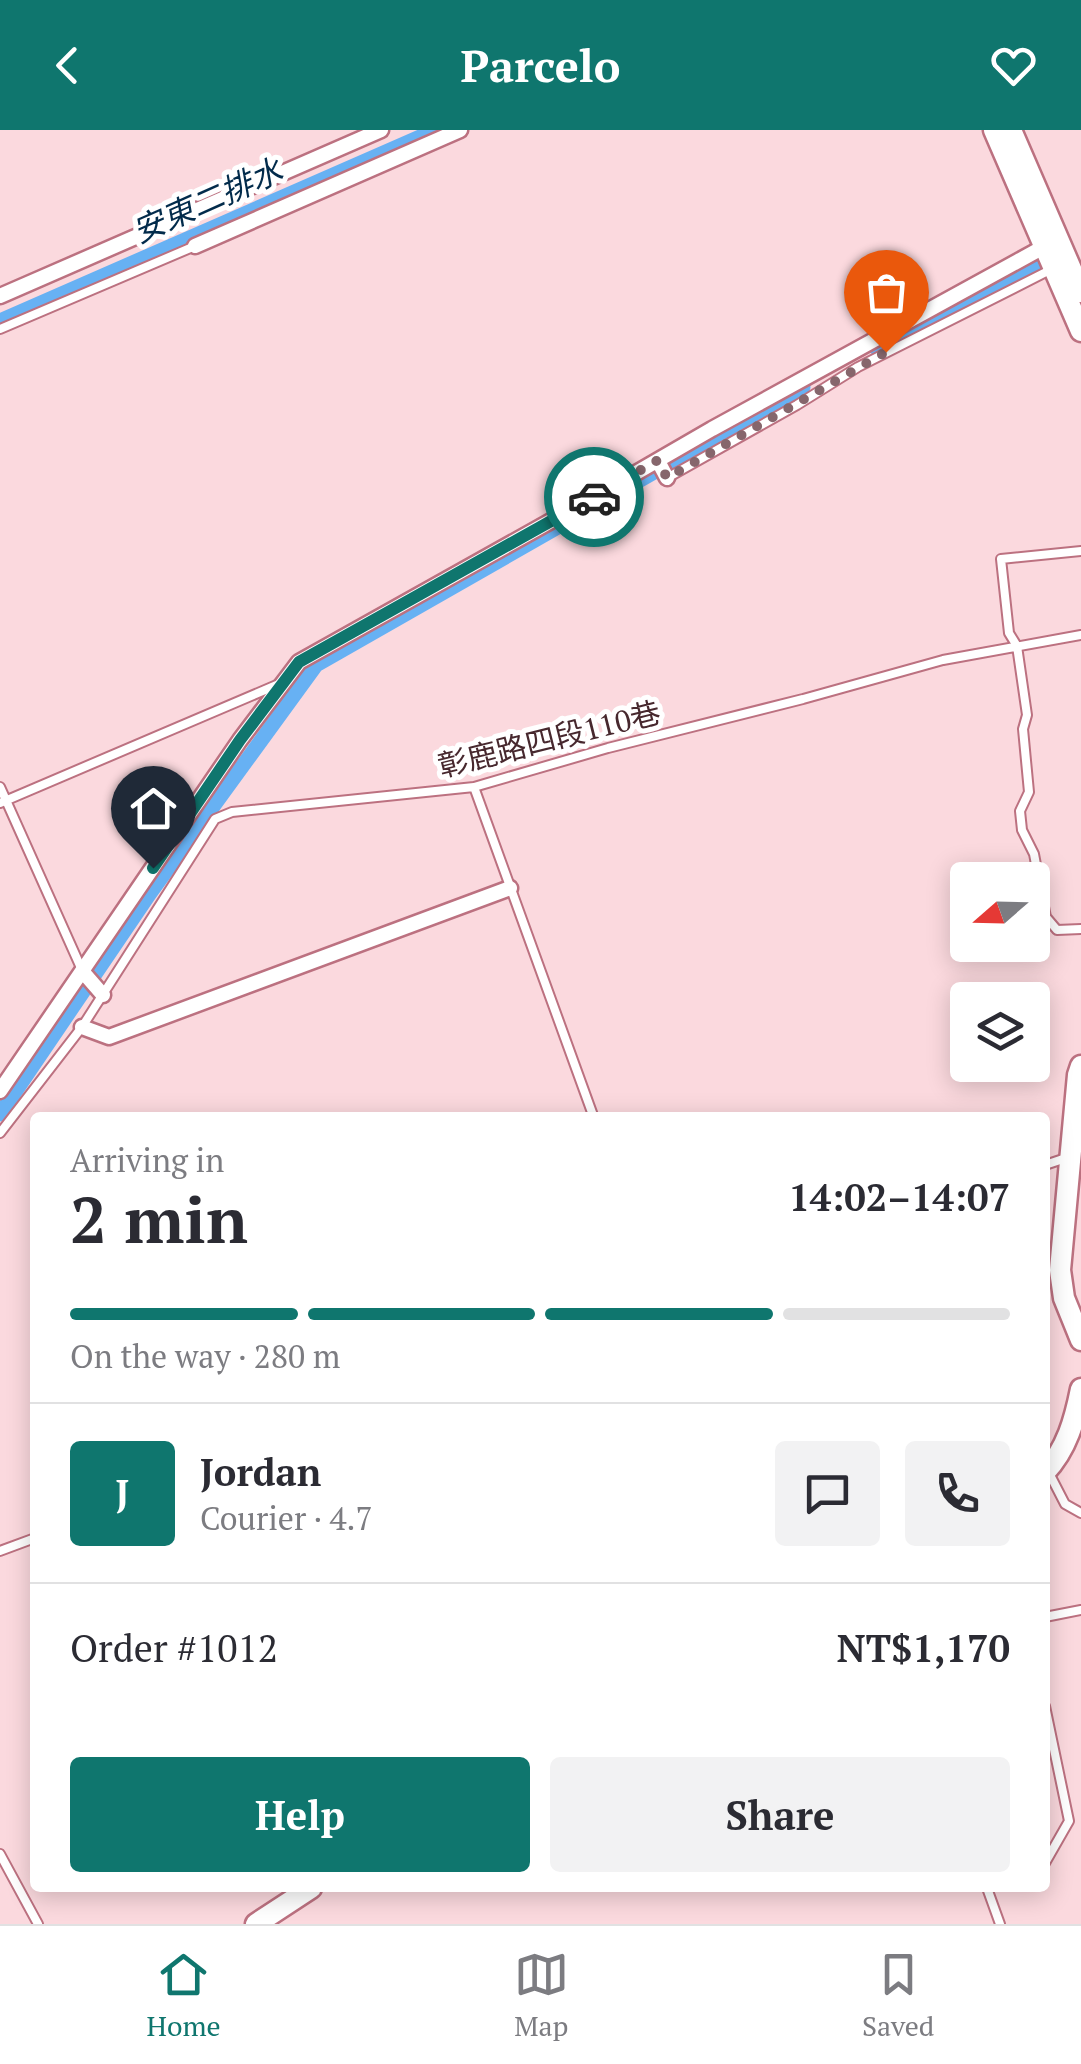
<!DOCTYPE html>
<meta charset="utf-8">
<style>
:root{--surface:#fff;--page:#f2f2f3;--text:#2b2b33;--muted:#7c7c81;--line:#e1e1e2;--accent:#0f766e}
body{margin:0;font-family:"PT Serif","Noto Sans TC",serif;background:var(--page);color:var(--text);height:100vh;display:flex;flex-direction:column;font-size:38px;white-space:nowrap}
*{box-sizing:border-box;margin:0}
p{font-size:32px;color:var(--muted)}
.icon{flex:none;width:55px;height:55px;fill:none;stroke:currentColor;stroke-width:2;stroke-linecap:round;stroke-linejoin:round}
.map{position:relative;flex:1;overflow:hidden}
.side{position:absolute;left:30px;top:982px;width:1020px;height:780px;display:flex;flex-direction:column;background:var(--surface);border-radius:10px;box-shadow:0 5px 25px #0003}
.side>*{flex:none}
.needle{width:65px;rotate:250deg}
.buttons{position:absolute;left:950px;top:732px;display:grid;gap:20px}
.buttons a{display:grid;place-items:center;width:100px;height:100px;border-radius:10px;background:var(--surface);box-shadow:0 5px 25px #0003;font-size:50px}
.pin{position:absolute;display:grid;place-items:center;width:85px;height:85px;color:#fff;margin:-102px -42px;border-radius:50% 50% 50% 0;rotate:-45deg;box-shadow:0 0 10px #0007}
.pin .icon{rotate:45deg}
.courier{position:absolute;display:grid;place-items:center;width:100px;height:100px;margin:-50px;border:8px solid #0f766e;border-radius:50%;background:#fff;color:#222;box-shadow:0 2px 12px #0007}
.headline em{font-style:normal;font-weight:600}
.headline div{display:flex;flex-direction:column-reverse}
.headline{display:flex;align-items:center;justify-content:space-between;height:170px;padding:0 40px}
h1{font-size:65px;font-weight:600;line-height:75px}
.bar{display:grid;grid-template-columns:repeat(4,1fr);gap:15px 10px;align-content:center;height:120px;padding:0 40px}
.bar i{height:12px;border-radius:8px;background:var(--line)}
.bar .on{background:var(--accent)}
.bar p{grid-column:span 4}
.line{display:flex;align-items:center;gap:25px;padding:0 40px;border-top:2px solid var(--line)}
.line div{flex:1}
.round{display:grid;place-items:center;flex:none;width:105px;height:105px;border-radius:10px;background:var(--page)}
.button{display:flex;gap:20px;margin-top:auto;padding:20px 40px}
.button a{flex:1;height:115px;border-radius:10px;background:var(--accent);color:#fff;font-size:40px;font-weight:600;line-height:115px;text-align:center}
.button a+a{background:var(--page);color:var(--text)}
header{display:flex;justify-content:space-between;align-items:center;height:130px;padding:0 40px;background:var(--accent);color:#fff;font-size:45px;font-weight:600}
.tabs{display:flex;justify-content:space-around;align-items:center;height:140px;border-top:2px solid var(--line);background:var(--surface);font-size:28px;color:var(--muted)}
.tabs a{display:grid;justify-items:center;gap:5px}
.tabs .on{color:var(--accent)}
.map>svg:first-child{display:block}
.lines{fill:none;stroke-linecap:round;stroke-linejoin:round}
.canal{stroke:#67b1f3;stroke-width:15}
.lane-casing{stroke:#bc7180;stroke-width:12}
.street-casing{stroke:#bc7180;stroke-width:19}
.secondary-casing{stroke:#bc7180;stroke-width:25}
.lane{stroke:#fff;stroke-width:8}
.street{stroke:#fff;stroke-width:14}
.secondary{stroke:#fff;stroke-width:20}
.done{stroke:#86666c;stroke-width:10;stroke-dasharray:0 18}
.route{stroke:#0f766e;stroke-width:12}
.labels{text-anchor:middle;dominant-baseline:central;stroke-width:10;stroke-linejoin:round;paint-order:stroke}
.street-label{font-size:30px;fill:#47282e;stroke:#fff}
.water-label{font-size:32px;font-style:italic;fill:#022b4b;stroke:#fff}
</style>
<header><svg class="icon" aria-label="back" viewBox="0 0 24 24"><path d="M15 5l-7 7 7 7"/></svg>Parcelo<svg class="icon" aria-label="heart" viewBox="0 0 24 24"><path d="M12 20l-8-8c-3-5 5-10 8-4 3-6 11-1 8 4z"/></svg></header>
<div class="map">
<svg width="1081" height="1794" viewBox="0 0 1081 1794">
<rect width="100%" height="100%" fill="#fbd9de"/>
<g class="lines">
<!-- canal -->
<path class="canal" d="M0,191L436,0
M875,217L1041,131
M0,984L150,763L316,535L803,257"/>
<defs>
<path id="lane" d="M0,199L195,116
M667,348L797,275L858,237L1050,140
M1081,421L1001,429L1009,503L1017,516L1027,585L1023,599L1029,662L1020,681L1022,700L1034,724L1046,787L1057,800L1081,799
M0,657L82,840
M474,657L594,988
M0,673L279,554
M0,1003L82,897L215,689L232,682L474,657L608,618L803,569L943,530L1081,505
M1045,1035L1069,1027
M1048,1341L1065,1374L1081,1383
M0,1421L35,1408
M1045,1487L1081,1480
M1045,1576L1069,1691L1045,1733
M0,1724L38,1794
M987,1758L1000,1794"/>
<path id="street" d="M195,116L460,0
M0,166L381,0
M658,331L667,348
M83,842L103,865
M82,897L109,907L510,758
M0,961L240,610L299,532L610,358L712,299L1051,113"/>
<path id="secondary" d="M994,0L1081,201
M1011,0L1081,162
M1081,936L1078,945L1060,1140L1064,1168L1081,1210
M1045,1342C1067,1319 1075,1289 1081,1259
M256,1794L311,1758"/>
</defs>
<!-- lane casing -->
<use href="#lane" class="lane-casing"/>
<!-- street casing -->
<use href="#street" class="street-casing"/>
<!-- secondary casing -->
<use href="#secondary" class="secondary-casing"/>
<!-- lane -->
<use href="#lane" class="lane"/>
<!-- street -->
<use href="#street" class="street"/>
<!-- secondary -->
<use href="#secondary" class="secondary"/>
</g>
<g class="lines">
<!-- done -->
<path class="done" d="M594,367L658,330L667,348L886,222"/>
<!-- route -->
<path class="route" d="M153,738L240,610L299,532L594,367"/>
</g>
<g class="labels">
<!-- street labels -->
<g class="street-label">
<text transform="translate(549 609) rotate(-14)">彰鹿路四段110巷</text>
</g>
<!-- water labels -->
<g class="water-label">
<text transform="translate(207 70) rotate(-24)">安東二排水</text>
</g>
</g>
</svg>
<div class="buttons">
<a><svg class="needle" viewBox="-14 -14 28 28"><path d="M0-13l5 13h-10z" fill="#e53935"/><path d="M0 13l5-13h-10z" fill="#7c7c81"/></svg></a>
<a><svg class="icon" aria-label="layers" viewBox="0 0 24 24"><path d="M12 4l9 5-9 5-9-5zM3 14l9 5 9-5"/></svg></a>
</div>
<div class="pin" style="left:886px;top:222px;background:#ea580c"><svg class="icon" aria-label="bag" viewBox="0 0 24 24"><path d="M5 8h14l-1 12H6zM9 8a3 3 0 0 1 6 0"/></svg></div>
<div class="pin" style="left:153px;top:738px;background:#1f2937"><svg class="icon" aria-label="home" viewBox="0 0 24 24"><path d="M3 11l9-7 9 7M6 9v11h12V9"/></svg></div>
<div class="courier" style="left:594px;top:367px"><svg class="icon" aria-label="car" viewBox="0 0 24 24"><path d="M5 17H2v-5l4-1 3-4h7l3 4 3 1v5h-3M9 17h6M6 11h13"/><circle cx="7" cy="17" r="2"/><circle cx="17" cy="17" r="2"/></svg></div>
<section class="side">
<div class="headline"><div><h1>2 min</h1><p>Arriving in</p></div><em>14:02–14:07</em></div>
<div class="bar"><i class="on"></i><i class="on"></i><i class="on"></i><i></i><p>On the way · 280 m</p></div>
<div class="line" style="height:180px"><b class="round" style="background:var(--accent);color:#fff">J</b><div><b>Jordan</b><p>Courier · 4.7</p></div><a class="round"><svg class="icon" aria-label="chat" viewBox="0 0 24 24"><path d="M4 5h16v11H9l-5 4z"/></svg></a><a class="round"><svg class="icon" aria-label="phone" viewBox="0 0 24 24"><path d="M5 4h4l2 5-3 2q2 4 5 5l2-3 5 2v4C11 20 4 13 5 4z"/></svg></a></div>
<div class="line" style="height:130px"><div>Order #1012</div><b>NT$1,170</b></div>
<div class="button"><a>Help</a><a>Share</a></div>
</section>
</div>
<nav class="tabs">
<a class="on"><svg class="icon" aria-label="home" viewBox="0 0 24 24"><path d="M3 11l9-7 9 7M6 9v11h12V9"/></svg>Home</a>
<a><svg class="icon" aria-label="map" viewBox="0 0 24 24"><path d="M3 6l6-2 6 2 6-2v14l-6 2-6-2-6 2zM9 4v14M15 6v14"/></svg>Map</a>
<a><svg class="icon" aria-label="saved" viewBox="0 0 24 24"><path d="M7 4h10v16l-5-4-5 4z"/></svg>Saved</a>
</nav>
